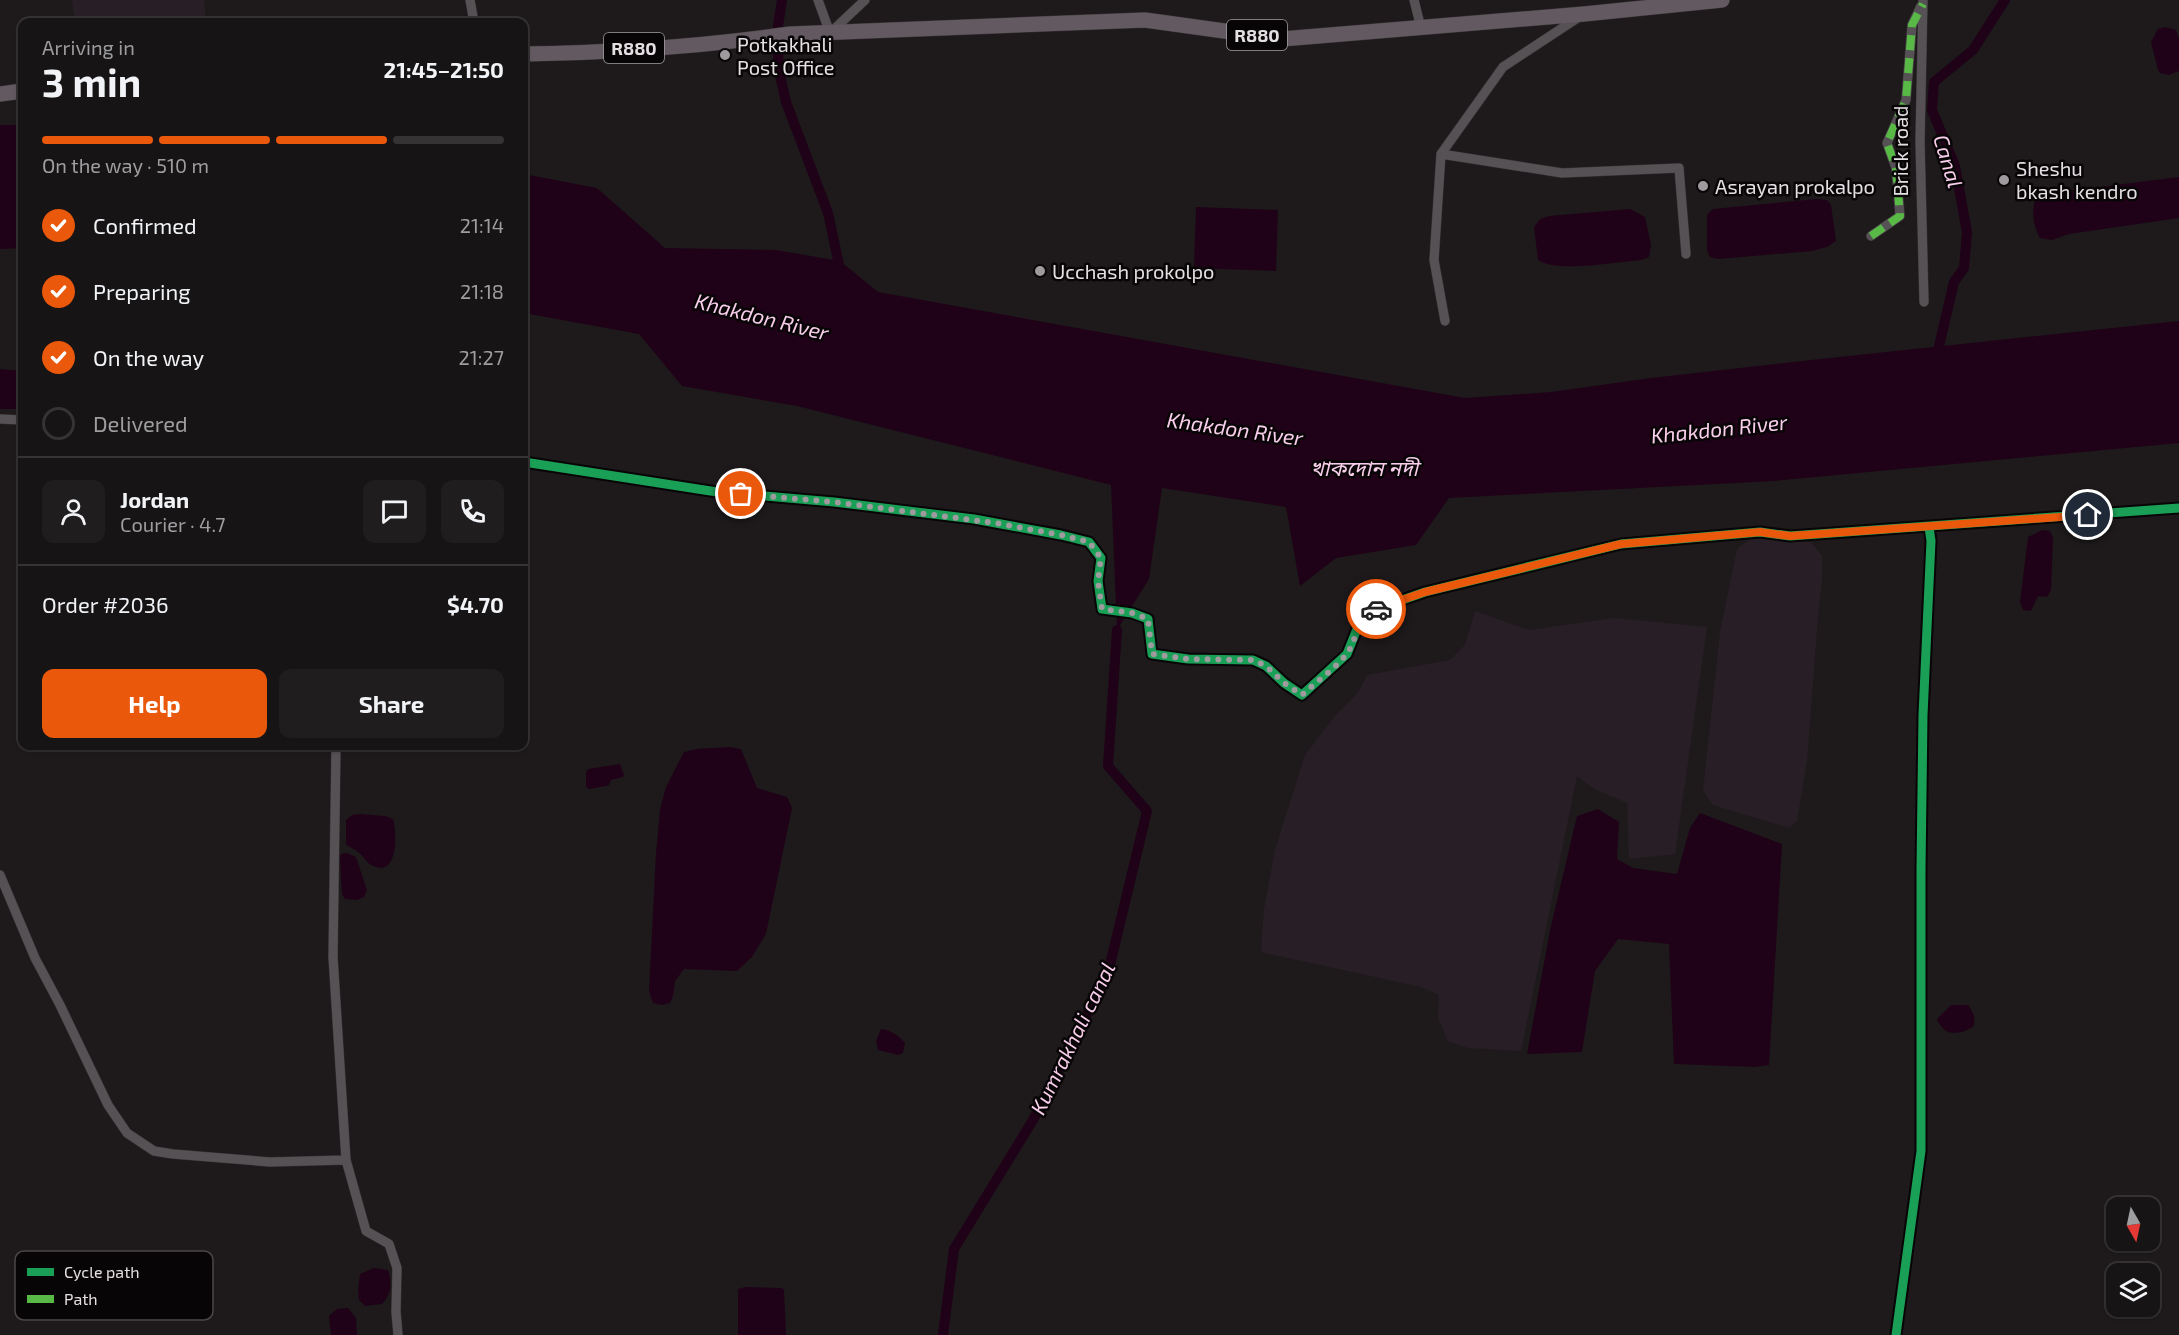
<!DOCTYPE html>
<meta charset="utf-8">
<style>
:root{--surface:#161415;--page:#1f1d1e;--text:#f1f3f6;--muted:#9e9ea0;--line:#353334;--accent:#ea580c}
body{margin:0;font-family:"Exo 2","Noto Sans Bengali",sans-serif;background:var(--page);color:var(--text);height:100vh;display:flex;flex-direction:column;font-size:22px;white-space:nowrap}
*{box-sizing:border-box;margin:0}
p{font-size:20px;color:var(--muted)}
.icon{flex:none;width:33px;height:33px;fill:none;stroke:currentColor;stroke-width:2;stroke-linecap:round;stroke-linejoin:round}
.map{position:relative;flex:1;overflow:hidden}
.details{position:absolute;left:18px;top:18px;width:510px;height:732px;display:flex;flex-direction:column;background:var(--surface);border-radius:12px;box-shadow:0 2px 4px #0004,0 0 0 2px var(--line)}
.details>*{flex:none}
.needle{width:39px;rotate:171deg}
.controls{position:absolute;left:2106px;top:1197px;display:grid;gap:12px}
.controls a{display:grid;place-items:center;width:54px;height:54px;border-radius:12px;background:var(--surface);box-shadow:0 2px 4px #0004,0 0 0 2px var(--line);font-size:30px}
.pin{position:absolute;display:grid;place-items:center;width:51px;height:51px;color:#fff;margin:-26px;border:3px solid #fff;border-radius:50%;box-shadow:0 2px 6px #0007}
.courier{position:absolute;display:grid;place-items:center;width:60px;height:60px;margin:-30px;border:4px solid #ea580c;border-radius:50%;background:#fff;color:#222;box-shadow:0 2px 8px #0007}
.summary em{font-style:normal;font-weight:700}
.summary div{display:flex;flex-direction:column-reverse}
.summary{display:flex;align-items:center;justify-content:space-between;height:102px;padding:0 24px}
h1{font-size:39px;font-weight:700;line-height:45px}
.bar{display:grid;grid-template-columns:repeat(4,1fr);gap:9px 6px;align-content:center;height:72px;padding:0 24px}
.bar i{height:8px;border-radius:4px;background:var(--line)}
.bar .active{background:var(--accent)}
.bar p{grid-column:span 4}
.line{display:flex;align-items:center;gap:15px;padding:0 24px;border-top:2px solid var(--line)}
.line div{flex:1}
.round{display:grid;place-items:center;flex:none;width:63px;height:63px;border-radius:12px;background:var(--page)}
ol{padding:0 24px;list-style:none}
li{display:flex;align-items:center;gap:18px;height:66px}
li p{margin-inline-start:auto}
li .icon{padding:6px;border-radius:50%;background:var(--accent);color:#fff;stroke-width:4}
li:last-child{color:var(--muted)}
li i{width:33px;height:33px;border:3px solid var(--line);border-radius:50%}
.primary-button{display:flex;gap:12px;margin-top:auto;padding:12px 24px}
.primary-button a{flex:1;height:69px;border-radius:12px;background:var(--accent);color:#fff;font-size:24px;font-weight:700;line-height:69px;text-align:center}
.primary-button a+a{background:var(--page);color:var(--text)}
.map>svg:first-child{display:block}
.built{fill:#281e25}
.water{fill:#1f0217}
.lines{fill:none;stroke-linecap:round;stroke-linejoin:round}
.canal{stroke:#1f0217;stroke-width:10}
.street-casing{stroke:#383436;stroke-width:10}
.primary-casing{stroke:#383436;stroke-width:16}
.street{stroke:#565154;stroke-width:9}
.primary{stroke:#635960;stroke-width:15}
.quiet{stroke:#58b947;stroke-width:8;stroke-dasharray:15 8;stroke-linecap:butt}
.cycleway-casing{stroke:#080507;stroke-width:13}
.cycleway{stroke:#1a9f57;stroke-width:9}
.done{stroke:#9f9a9d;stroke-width:6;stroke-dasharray:0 10.8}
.route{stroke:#ea580c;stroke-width:8}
.poi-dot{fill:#9f9a9d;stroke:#080507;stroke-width:2}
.labels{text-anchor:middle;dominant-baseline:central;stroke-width:5;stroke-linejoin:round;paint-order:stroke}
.shield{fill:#080507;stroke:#a29ea0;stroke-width:1.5}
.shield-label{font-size:18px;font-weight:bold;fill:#e4dfe2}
.poi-label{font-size:20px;fill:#e4dfe2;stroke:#080507;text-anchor:start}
.street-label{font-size:20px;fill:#e4dfe2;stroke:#080507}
.water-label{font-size:21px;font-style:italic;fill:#f9ceeb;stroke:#080507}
.key{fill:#080507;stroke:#4a4649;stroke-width:1.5}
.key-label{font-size:16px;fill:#e4dfe2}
</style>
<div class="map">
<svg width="2179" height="1335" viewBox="0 0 2179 1335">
<rect width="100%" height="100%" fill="#1e1a1c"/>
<!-- built -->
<path class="built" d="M72,0H204L206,22H75Z
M1754,536L1811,542L1822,556V580L1818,617L1807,761L1797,821L1789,828L1713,805L1703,791L1720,632L1737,549Z
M1475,611L1529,630L1614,618L1707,627L1675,854L1629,859L1627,803L1594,789L1577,776L1521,1051L1468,1048L1448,1041L1438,1018L1439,995L1421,987L1261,952L1264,909L1275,850L1305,755L1334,717L1357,694L1367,675L1450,660L1465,645Z"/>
<!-- water -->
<path class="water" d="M2165,27L2176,30L2179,39V71L2169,75L2160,73L2158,70L2151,42L2158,29Z
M0,125H22V248L0,249Z
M524,174L597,188L665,248L776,250L840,261L878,292L1465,398L1551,392L1651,378L1811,360L2179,321V443L1774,481L1449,498L1416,545L1336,558L1300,586L1286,507L1162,488L1149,579L1117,630L1111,485L797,406L682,386L639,334L524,313Z
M2179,177V218L2069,234L2052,240L2040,238C2033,227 2031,208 2036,197L2044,194Z
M1816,199L1827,200L1831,205L1836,241L1827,247L1812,251L1718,259L1710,257L1707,250V215L1713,209Z
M1196,207L1278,210L1276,271L1194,268Z
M1630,209L1645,217L1651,245L1649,257L1641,260C1617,262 1557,273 1538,260L1534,227L1540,219L1549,216Z
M0,369L22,371V409H0Z
M2042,530L2050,531L2053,538L2051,590L2047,597L2038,596L2031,611L2023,610L2020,602L2028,537Z
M729,747L741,749L757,788L787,797L792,808L766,934L752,957L737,971L684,969L675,981L673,996L670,1003L662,1005L653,1003L649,991L656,853L660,809L666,787L684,752L697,749Z
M620,764L624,775L623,777L611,780L609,785L606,786L589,789L586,787V772L588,769Z
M1598,809L1619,822L1617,859L1633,868L1677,874L1690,828L1700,813L1782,844L1769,1065L1755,1067L1674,1064L1669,944L1618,939L1595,971L1582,1052L1527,1054L1551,926L1577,816Z
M360,814L385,816L393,819C397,833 398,874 376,867C367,865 365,857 358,852C355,849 350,847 346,845V820L352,815Z
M347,853L356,857L367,890L364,897L357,900L345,899L342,894L340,859L341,854Z
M1951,1005H1968C1974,1013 1976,1018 1973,1027C1957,1036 1944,1036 1937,1019Z
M881,1029C891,1030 898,1035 905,1043L903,1053L898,1055L878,1050L876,1041Z
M374,1268L388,1270C392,1284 392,1293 382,1304L365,1306L359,1300L358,1290L360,1274Z
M745,1287L782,1288L784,1290L786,1335H738V1289Z
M348,1308L356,1318L357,1335H331L329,1316L337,1309Z"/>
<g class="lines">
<!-- canal -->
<path class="canal" d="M782,0L777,33L779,71L786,102L828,213L841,274
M1939,346L1954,282L1964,268L1967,232L1955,166L1932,110L1934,82L1973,50L2005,0
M943,1335L954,1249L1033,1120L1108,973L1147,811L1108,766L1117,630"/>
<defs>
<path id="street" d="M470,0L474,22
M818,0L830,33L865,0
M1414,0L1421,28
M1923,0L1920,141L1924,302
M1441,154L1562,173L1679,168L1686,254
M1871,236L1900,216L1896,168L1887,143L1906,100L1912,25L1921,6
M1445,321L1434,260L1441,154L1503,67L1579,17
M0,419L22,420
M524,462L717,492L834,502L974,519L1061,535L1089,542L1101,558L1098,581L1102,609L1132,613L1148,619L1152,654L1188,659L1253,660L1266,666L1284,683L1302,695L1347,654L1357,629L1368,612L1425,592L1621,544L1760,532L1790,536L2179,508
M336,746L333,957L346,1160L366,1231L389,1244L397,1268L396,1312L398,1335
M0,875L35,958L60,1005L108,1105L127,1133L154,1151L173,1154L270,1162L346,1160
M1896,1335L1921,1151V869L1923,715L1931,541L1929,527"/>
<path id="primary" d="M524,54C613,53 703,46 791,34L1145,20L1282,39L1584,14L1722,0
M0,94L22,91"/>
</defs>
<!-- street casing -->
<use href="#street" class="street-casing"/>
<!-- primary casing -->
<use href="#primary" class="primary-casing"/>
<!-- street -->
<use href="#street" class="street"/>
<!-- primary -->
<use href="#primary" class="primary"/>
<!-- quiet -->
<path class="quiet" d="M1871,236L1900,216L1896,168L1887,143L1906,100L1912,25L1923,4"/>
<defs>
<path id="cycleway" d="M524,462L717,492L834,502L974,519L1061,535L1089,542L1101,558L1098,581L1102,609L1132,613L1148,619L1152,654L1188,659L1253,660L1266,666L1284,683L1302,695L1347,654L1357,629L1368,612L1425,592L1621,544L1760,532L1790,536L2179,508
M1896,1335L1921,1151V869L1923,715L1931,541L1929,527"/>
</defs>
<!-- cycleway casing -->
<use href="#cycleway" class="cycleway-casing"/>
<!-- cycleway -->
<use href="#cycleway" class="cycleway"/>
</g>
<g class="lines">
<!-- done -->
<path class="done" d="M741,494L834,502L995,523L1061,535L1089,542L1101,558L1098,581L1102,609L1132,613L1148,619L1152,654L1188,659L1253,660L1266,666L1284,683L1302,695C1316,682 1333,670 1345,656C1358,641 1356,616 1376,609"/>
<!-- route -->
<path class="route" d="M1376,609L1425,592L1621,544L1760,532L1790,536L2088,515"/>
</g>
<!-- markers -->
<g class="poi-dot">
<circle cx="725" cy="55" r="6"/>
<circle cx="2004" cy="180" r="6"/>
<circle cx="1703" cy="186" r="6"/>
<circle cx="1040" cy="271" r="6"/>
</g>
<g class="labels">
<!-- shield labels -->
<g class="shield">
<rect x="1227" y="20" width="60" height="30" rx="4.5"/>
<rect x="604" y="33" width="60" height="30" rx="4.5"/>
</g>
<g class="shield-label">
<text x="1257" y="35">R880</text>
<text x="634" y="48">R880</text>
</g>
<!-- poi labels -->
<g class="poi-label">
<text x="737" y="44">Potkakhali<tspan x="737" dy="23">Post Office</tspan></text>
<text x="2016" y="168">Sheshu<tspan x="2016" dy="23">bkash kendro</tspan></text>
<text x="1715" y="186">Asrayan prokalpo</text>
<text x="1052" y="271">Ucchash prokolpo</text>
</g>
<!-- street labels -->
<g class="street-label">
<text transform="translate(1900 151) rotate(-90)">Brick road</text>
</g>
<!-- water labels -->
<g class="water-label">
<text transform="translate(1949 161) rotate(73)">Canal</text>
<text transform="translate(762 316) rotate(14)">Khakdon River</text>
<text transform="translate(1235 428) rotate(8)">Khakdon River</text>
<text transform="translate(1719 428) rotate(-6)">Khakdon River</text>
<text x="1364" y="467">খাকদোন নদী</text>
<text transform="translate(1072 1038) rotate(-64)">Kumrakhali canal</text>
</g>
</g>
<!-- legend -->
<rect x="15" y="1251" width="198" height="69" rx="9" class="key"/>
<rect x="27" y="1268" width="27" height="8" fill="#1a9f57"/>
<rect x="27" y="1295" width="27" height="8" fill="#58b947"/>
<g class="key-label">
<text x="64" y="1278">Cycle path</text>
<text x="64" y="1305">Path</text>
</g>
</svg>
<div class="controls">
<a><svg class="needle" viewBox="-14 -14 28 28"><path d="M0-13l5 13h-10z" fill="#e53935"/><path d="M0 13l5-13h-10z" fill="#9e9ea0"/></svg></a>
<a><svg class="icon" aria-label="layers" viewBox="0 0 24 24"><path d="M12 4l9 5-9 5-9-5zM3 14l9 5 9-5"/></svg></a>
</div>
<div class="pin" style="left:741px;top:494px;background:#ea580c"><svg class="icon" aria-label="bag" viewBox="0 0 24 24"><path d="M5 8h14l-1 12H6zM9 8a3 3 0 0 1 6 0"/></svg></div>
<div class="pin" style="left:2088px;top:515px;background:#1f2937"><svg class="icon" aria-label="home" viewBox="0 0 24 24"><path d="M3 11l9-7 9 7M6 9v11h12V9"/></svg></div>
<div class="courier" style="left:1376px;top:609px"><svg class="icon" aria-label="car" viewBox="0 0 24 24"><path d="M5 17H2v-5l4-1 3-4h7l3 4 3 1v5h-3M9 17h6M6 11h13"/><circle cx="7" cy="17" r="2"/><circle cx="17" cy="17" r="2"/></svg></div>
<section class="details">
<div class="summary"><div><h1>3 min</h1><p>Arriving in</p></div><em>21:45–21:50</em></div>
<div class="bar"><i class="active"></i><i class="active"></i><i class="active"></i><i></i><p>On the way · 510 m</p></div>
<ol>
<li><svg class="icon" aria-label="check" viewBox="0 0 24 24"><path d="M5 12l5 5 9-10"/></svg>Confirmed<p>21:14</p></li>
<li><svg class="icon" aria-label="check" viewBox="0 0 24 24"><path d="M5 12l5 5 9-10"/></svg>Preparing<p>21:18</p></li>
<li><svg class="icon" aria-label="check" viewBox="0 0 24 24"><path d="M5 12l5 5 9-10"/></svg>On the way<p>21:27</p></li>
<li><i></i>Delivered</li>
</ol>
<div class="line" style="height:108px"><a class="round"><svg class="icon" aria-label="person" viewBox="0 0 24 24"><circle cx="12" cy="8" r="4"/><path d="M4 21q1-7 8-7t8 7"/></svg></a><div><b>Jordan</b><p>Courier · 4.7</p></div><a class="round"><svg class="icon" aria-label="chat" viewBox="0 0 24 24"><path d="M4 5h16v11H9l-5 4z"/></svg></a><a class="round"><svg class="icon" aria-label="phone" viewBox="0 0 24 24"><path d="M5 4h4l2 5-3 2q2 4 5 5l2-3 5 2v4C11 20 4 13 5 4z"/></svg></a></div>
<div class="line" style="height:78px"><div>Order #2036</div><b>$4.70</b></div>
<div class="primary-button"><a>Help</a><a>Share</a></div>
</section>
</div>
